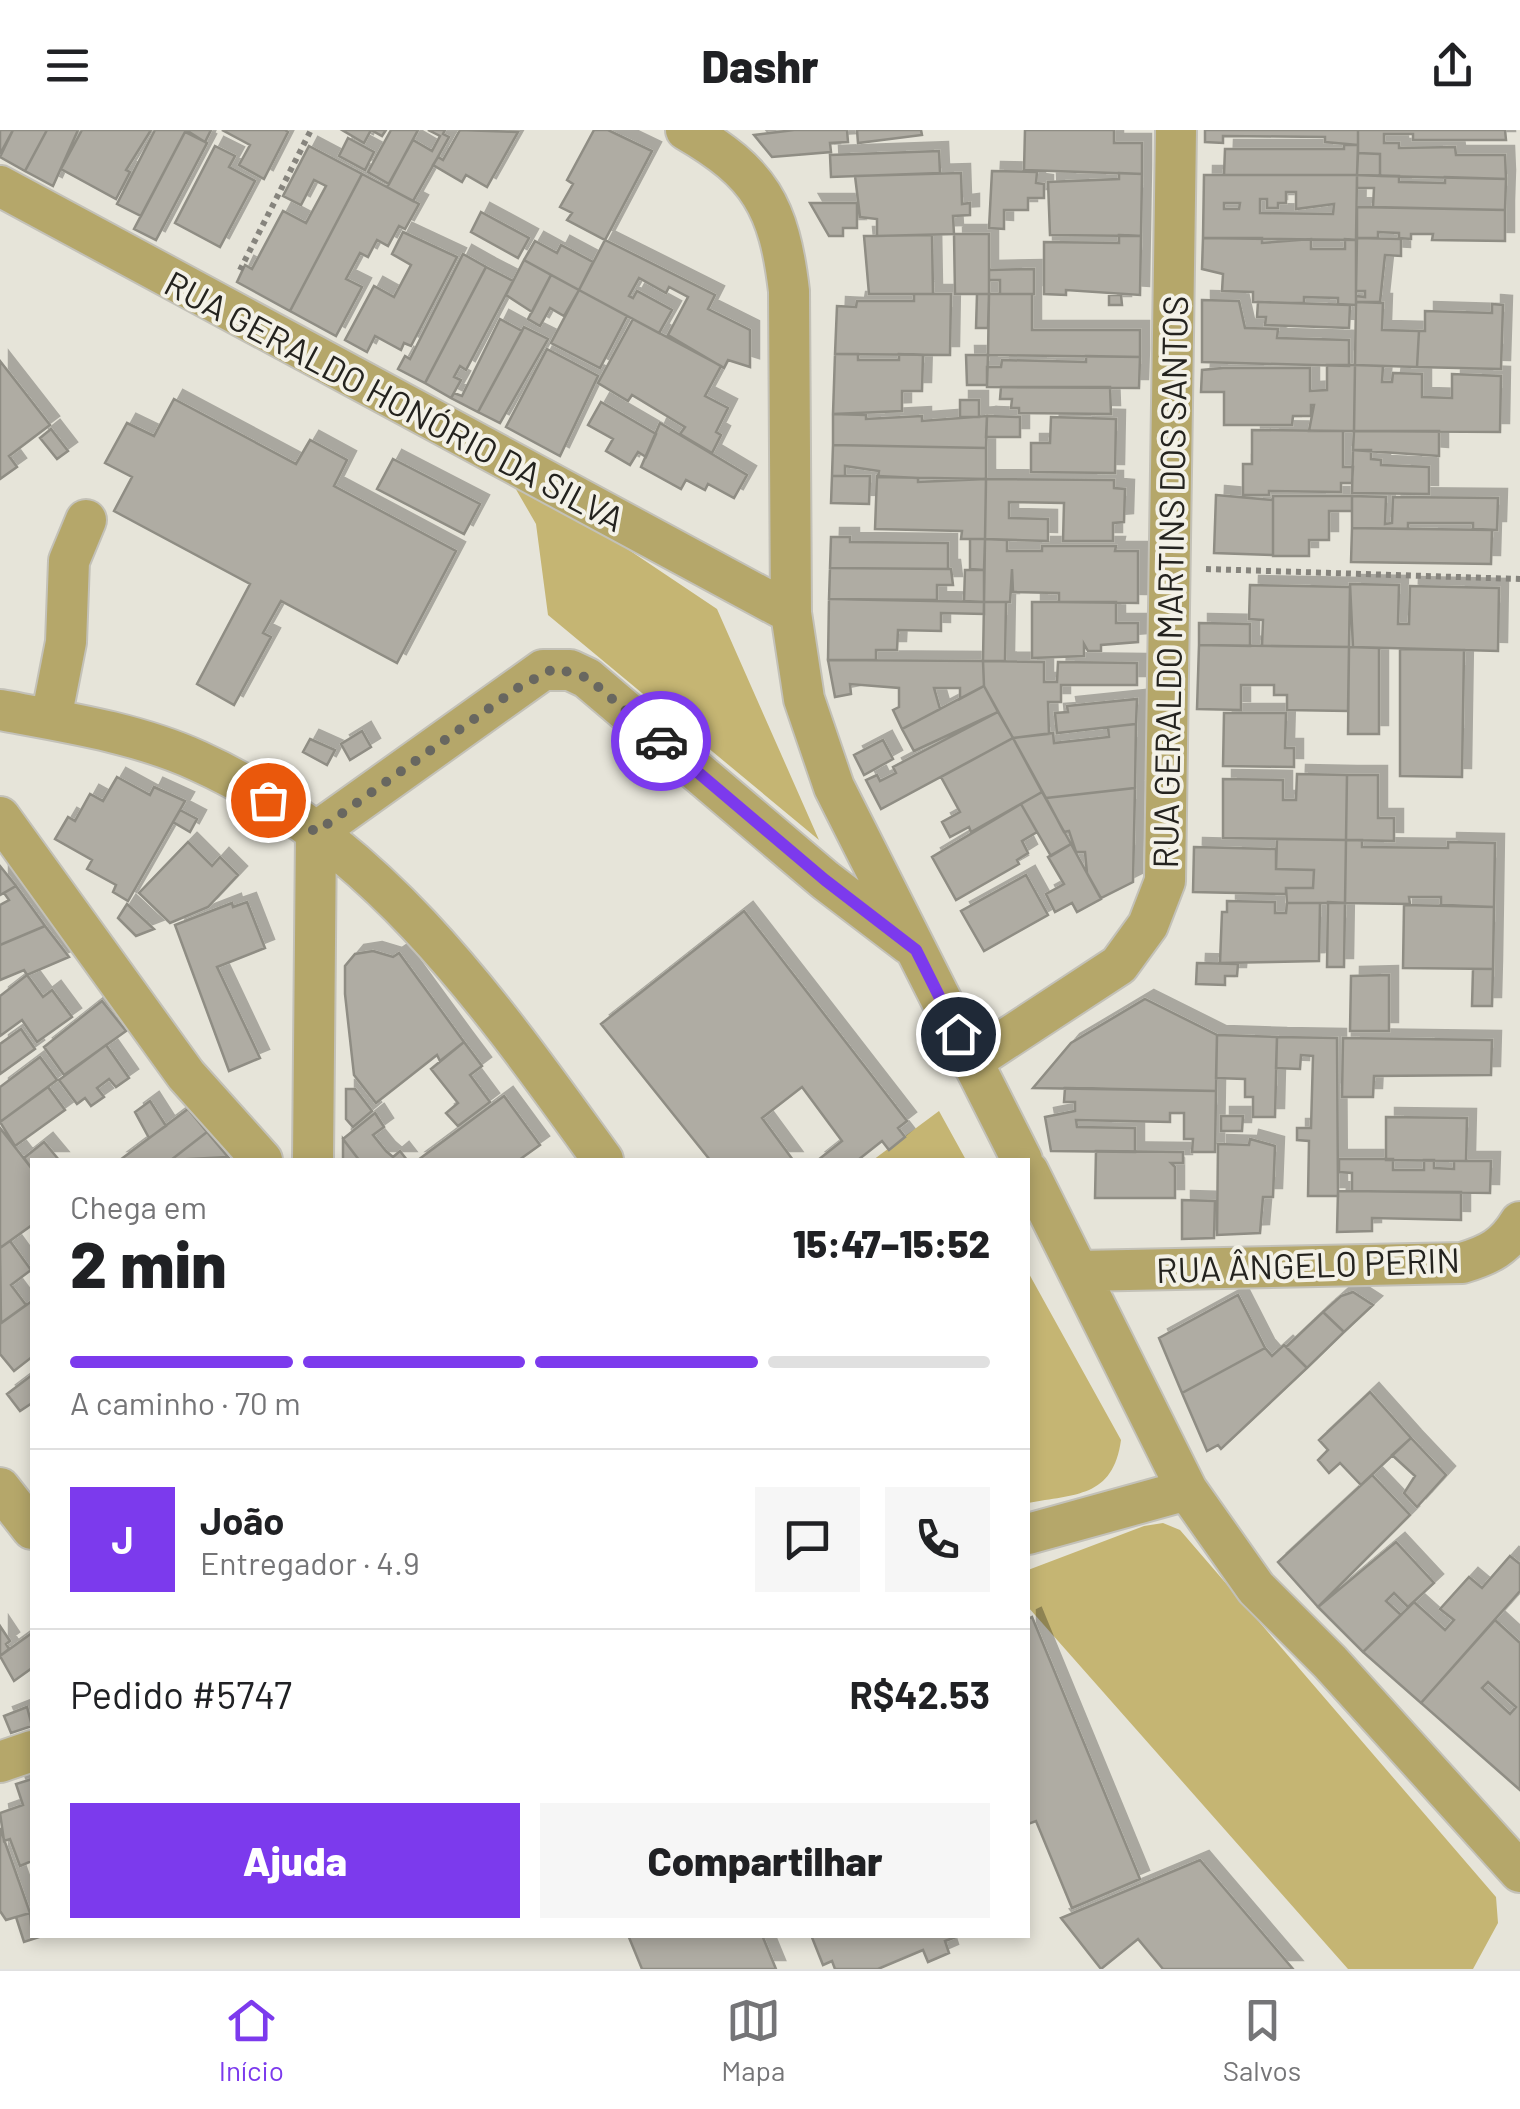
<!DOCTYPE html>
<html lang="pt">
<meta charset="utf-8">
<style>
:root{--surface:#fff;--page:#f6f6f6;--text:#202124;--muted:#757577;--line:#e0e0e0;--accent:#7c3aed}
body{margin:0;font-family:Barlow,sans-serif;background:var(--page);color:var(--text);height:100vh;display:flex;flex-direction:column;font-size:38px;white-space:nowrap}
*{box-sizing:border-box;margin:0}
p{font-size:32px;color:var(--muted)}
.icon{flex:none;width:55px;height:55px;fill:none;stroke:currentColor;stroke-width:2;stroke-linecap:round;stroke-linejoin:round}
.map{position:relative;flex:1;overflow:hidden}
.side{position:absolute;left:30px;top:1028px;width:1000px;height:780px;display:flex;flex-direction:column;background:var(--surface);border-radius:0px;box-shadow:0 5px 15px #0003}
.side>*{flex:none}
.pin{position:absolute;display:grid;place-items:center;width:85px;height:85px;color:#fff;margin:-42px;border:5px solid #fff;border-radius:50%;box-shadow:0 2px 10px #0007}
.courier{position:absolute;display:grid;place-items:center;width:100px;height:100px;margin:-50px;border:8px solid #7c3aed;border-radius:50%;background:#fff;color:#222;box-shadow:0 2px 12px #0007}
.summary em{font-style:normal;font-weight:800}
.summary div{display:flex;flex-direction:column-reverse}
.summary{display:flex;align-items:center;justify-content:space-between;height:170px;padding:0 40px}
h1{font-size:65px;font-weight:800;line-height:75px}
.bar{display:grid;grid-template-columns:repeat(4,1fr);gap:15px 10px;align-content:center;height:120px;padding:0 40px}
.bar i{height:12px;border-radius:8px;background:var(--line)}
.bar .selected{background:var(--accent)}
.bar p{grid-column:span 4}
.line{display:flex;align-items:center;gap:25px;padding:0 40px;border-top:2px solid var(--line)}
.line div{flex:1}
.round{display:grid;place-items:center;flex:none;width:105px;height:105px;border-radius:0px;background:var(--page)}
.primary-button{display:flex;gap:20px;margin-top:auto;padding:20px 40px}
.primary-button a{flex:1;height:115px;border-radius:0px;background:var(--accent);color:#fff;font-size:40px;font-weight:800;line-height:115px;text-align:center}
.primary-button a+a{background:var(--page);color:var(--text)}
header{display:flex;justify-content:space-between;align-items:center;height:130px;padding:0 40px;background:var(--surface);font-size:45px;font-weight:800}
.dock{display:flex;justify-content:space-around;align-items:center;height:140px;border-top:2px solid var(--line);background:var(--surface);font-size:28px;color:var(--muted)}
.dock a{display:grid;justify-items:center;gap:5px}
.dock .selected{color:var(--accent)}
.map>svg:first-child{display:block}
.green{fill:#c5b573}
.building{fill:#afaca3;stroke:#8f8d84;stroke-width:2.5;fill-rule:evenodd;filter:url(#shadow)}
.lines{fill:none;stroke-linecap:round;stroke-linejoin:round}
.minor-casing{stroke:#c3c1b8;stroke-width:44}
.path{stroke:#86847d;stroke-width:6;stroke-dasharray:5 5;stroke-linecap:butt}
.minor{stroke:#b5a76a;stroke-width:40}
.done{stroke:#686760;stroke-width:10;stroke-dasharray:0 18}
.route{stroke:#7c3aed;stroke-width:12}
.labels{text-anchor:middle;dominant-baseline:central;stroke-width:8;stroke-linejoin:round;paint-order:stroke}
.street-label{font-size:35px;fill:#24231f;stroke:#f3f1e7}
</style>
<header><svg class="icon" aria-label="menu" viewBox="0 0 24 24"><path d="M4 6h16M4 12h16M4 18h16"/></svg>Dashr<svg class="icon" aria-label="share" viewBox="0 0 24 24"><path d="M12 15V3M7 8l5-5 5 5M5 13v7h14v-7"/></svg></header>
<div class="map">
<svg width="1520" height="1839" viewBox="0 0 1520 1839">
<defs>
<filter id="shadow"><feDropShadow dx="9" dy="-9" stdDeviation="0" flood-color="#0004"/></filter>
</defs>
<rect width="100%" height="100%" fill="#e6e4d9"/>
<!-- green -->
<path class="green" d="M502,335L717,479L819,710L548,485L536,394Z
M939,981L966,1030H873Z
M1028,1142L1121,1310C1113,1368 1075,1364 1028,1373Z
M1163,1393L1180,1400L1496,1767L1498,1793L1473,1839H1348L1028,1477V1440L1144,1396Z"/>
<!-- building -->
<path class="building" d="M0,0H13L0,24Z
M47,0L25,41L0,27L13,0Z
M47,0H78L53,56L25,41Z
M82,0H151L126,40L130,42L116,69L61,39Z
M155,0H186L141,86L117,74Z
M186,0H211L205,12Z
M222,0H285L288,2L264,49L239,35L250,15Z
M342,0H386L382,6L371,0L364,13Z
M391,0H418L389,54L368,42Z
M428,0H445L443,4L449,7L413,71L387,57L413,10L432,21L440,6Z
M460,0L518,2L487,57L466,45L462,52L433,35L438,27L443,30Z
M594,0H608L652,21L605,110L567,90L572,83L560,77L573,54L567,50Z
M794,0H847L848,12L830,13L831,22L772,27L754,5Z
M857,0H921L922,5L858,13Z
M1025,0H1114V13H1142V44L1024,40Z
M1205,0H1358V15L1325,12V7L1223,6V13L1205,12Z
M1358,0H1505L1506,10H1413V4H1384V13H1399V18L1455,17L1456,25H1505L1506,49L1380,46V24L1358,23Z
M185,2L207,13L156,110L134,99Z
M348,8L374,22L365,40L339,26Z
M1344,15H1358L1357,45H1224L1225,19H1344Z
M215,16L235,26L229,37L255,51L220,117L175,93Z
M309,16L362,44L290,181L237,152L245,135L252,139L283,81L306,93L326,56L314,50L301,75L283,66Z
M939,21L940,43L831,47L830,25Z
M1358,23L1380,24V46L1357,45Z
M992,41L1037,42L1036,53L1044,54V68H1028V80H1004V99L989,98Z
M961,43L962,74L970,73V85L953,86L954,104L877,106V89L860,87L855,46Z
M1119,43L1142,44L1141,106L1050,105L1048,52L1119,49Z
M362,44L419,74L405,99L399,96L388,116L377,110L368,127L360,123L346,149L362,157L336,206L290,181Z
M1204,45H1357L1356,110L1203,108ZM1286,62H1296V79L1334,74L1333,84L1260,83V69H1267V78H1278V73H1286ZM1224,73H1240L1239,79H1224Z
M1357,45L1399,46V52L1445,53V47L1506,49L1505,80L1373,77L1374,58H1357Z
M810,73H857V98H843V106H829Z
M1357,77L1505,80V111L1432,110L1433,104H1411V109L1399,108V103L1378,102V108H1357Z
M481,82L529,108L518,128L471,102Z
M403,102L457,127L411,216L404,213L401,220L375,206L367,222L345,210L374,156L394,167L411,135L392,124Z
M954,104H989V164H955Z
M932,105L933,164H869L864,106Z
M1119,105L1141,106L1140,165L1066,160V165L1044,164V112L1119,113Z
M1203,108H1262V113L1311,109V119H1345V109L1356,110V175L1338,174V168L1304,167V173L1253,172V162L1222,161L1223,144L1202,139Z
M1357,108L1401,109V126L1385,125L1380,172H1356V166L1365,167V161H1356Z
M605,110L715,165L708,179L750,200V237L728,230L724,238L668,205L688,167L669,157L666,163L639,148L629,166L633,168L637,161L672,180L659,203L579,160Z
M535,111L557,123L561,115L593,132L579,160L524,130Z
M463,124L486,137L425,253L398,239L405,226L410,229Z
M524,130L551,145L532,182L506,165Z
M486,137L513,151L466,240L460,236L454,247L461,250L451,268L425,253Z
M1034,139V164H1000V150H989V140Z
M551,145L579,160L564,186L550,178L540,196L528,189Z
M579,160L627,186L600,238L551,213Z
M914,164H951L950,225L835,224L837,176L856,177L857,171H914Z
M977,164H989L988,198H976Z
M989,164H1032V200H1140V227L988,225Z
M1109,165H1121L1122,175H1109Z
M1202,170L1239,171L1245,198L1278,199L1277,208L1349,210V236L1202,232Z
M1258,172L1350,175L1349,198L1265,195L1266,187H1257Z
M1356,172L1383,173L1382,200L1419,201L1417,237L1355,235Z
M1492,174L1503,175L1501,239L1417,237L1419,201H1425V181L1492,183Z
M500,189L522,201L478,282L451,268L454,263L462,266Z
M633,189L721,236L705,266L728,278L716,302L721,305L712,323L680,304L685,297L632,265L628,271L598,253Z
M524,197L548,209L500,293L478,282Z
M547,219L598,246L560,326L506,297Z
M835,224H858V230H899V224L923,225L922,261H902V281L833,284Z
M966,225H988L987,255H967Z
M1086,226L1140,227L1139,258L987,257V237H1001L1002,230L1086,232Z
M0,231L50,295L9,326L17,337L0,349Z
M1327,235H1355L1354,301H1309L1314,275H1311V286H1293L1292,295H1224V262H1201L1202,240L1223,238H1310V261L1327,260Z
M1355,235L1383,236L1382,252H1392L1393,243L1422,244V267L1452,268V244L1501,246L1500,302L1354,301Z
M1001,257H1110L1111,284L1019,283V278H1011L1012,269H1000Z
M174,269L296,334L310,310L347,330L334,356L456,421L397,533L281,471L263,503L271,507L234,575L197,554L250,454L114,381L132,347L105,333L127,293L154,306Z
M960,270H979V287H960Z
M601,272L656,304L646,327L638,322L630,335L606,321L613,309L588,295Z
M833,284L866,285V289L922,286V291L987,286L986,318L833,315Z
M987,286L1020,287V307H986Z
M1051,287L1116,289L1115,343L1031,342V313H1050Z
M660,293L747,345L734,368L708,354L705,360L686,350L681,359L641,337Z
M51,299L68,321L57,329L40,308Z
M1252,300L1343,301V337H1353L1352,353H1341V362L1269,361V365H1243V334H1252Z
M1354,301H1439V326L1353,320Z
M833,315L986,318V349L878,347L879,341L845,336V346H832Z
M1353,320H1371V329L1381,330V335L1429,337V364L1352,363Z
M393,329L480,374L464,404L377,359Z
M832,346H870L869,374L831,373Z
M877,346L918,348V352L986,349L985,409H961L962,401L875,399Z
M986,349L1114,350V358L1125,359L1124,392L1113,393V411H1063L1064,373L1009,372V388L1048,389V411L985,409Z
M1216,365L1273,370V425L1214,423Z
M1273,366H1352V381H1329V410H1309V426H1273Z
M1352,366L1386,367L1385,394L1392,393L1393,367L1498,368L1497,400L1473,399V393H1408V399L1352,398Z
M1352,398L1492,400L1491,434L1351,432Z
M831,407H850V412L948,413V439L830,438Z
M970,409H985L984,440L970,439Z
M985,409L1007,410V421H1042V416H1116L1115,421H1138V473L1059,472V463L1013,462L1012,439L1010,472H984Z
M830,438L951,439L953,455H937V470L829,469Z
M965,440H984V472L964,471Z
M1350,454L1399,455L1398,494H1409L1410,456L1499,458L1498,521L1353,517Z
M1250,455L1350,457L1349,517L1262,516L1263,490L1249,489Z
M829,469L984,472V484L941,483V501L898,500L897,520H876V530H828Z
M984,472H1006L1005,531H983Z
M1032,472H1116V493H1138V512L1101,515V521H1088L1084,514V526L1032,528Z
M1199,493L1250,494V516L1199,515Z
M1199,515L1349,517L1348,581L1287,580V565H1274V555H1241V580L1197,579Z
M1349,517L1379,518V604H1348Z
M1400,519L1464,520L1462,647L1400,646Z
M828,530L983,531L984,556L960,569V558H934L940,579L902,599L893,580L899,577V558L850,554L851,564L835,567Z
M983,531L1044,532V552H1057L1058,532L1137,533V555H1061V572H1048L1049,604L1013,608L984,556Z
M984,556L998,582L914,621L902,599Z
M1137,569L1136,594L1057,603L1055,583L1068,582L1067,576Z
M998,582L1013,608L881,679L866,650L877,645L880,651L896,643L893,637Z
M1224,583H1286L1285,618H1294V637L1223,636Z
M1136,594L1135,658L1046,668L1013,608L1053,603L1054,613L1109,607L1108,597Z
M362,601L371,617L350,630L341,614Z
M1013,608L1042,662L971,702L969,697L950,707L942,692L960,682L941,647Z
M310,609L335,620L327,635L303,622Z
M883,610L893,629L864,645L854,625Z
M1297,644L1347,645L1346,710L1223,708V649L1283,650V670H1296Z
M1347,645H1378V688H1394V711L1346,710Z
M117,647L150,665L154,657L185,671L128,771L113,762L116,755L87,739L92,730L55,709L68,687L75,691L90,664L103,671Z
M1135,658L1133,752L1101,768L1087,743L1085,722H1076L1069,701L1064,702L1046,668Z
M1042,662L1071,714L1051,726L1021,674Z
M1021,674L1037,702L1022,711L1028,723L1017,730L1019,734L956,770L932,727Z
M180,680L197,689L190,702L173,692Z
M1277,709L1346,710L1345,773H1287L1286,758H1313L1314,740L1276,739Z
M1346,710H1362V717L1448,718V712L1495,713L1494,777L1441,775V767H1409L1410,774L1345,773Z
M188,712L212,736L220,727L238,745L208,777L170,793L139,763Z
M1071,714L1101,769L1077,782L1072,773L1055,782L1046,764L1064,754L1048,727Z
M1194,717L1276,719V739L1314,740L1313,758H1286V764L1193,762Z
M0,736L16,756L0,765Z
M1026,745L1048,785L984,821L961,781Z
M16,756L45,796L0,815V775L9,770L4,763Z
M1227,771L1275,772V783H1286L1287,773H1320L1319,831L1220,833L1222,782H1227Z
M247,772L265,818L217,837L260,928L229,941L175,795L232,773L233,777Z
M1328,772L1345,773L1344,837H1327Z
M127,774L154,799L136,806L118,788Z
M1404,775L1494,777L1493,839L1403,838Z
M744,781L907,991L898,998L905,1007L889,1020L882,1011L858,1030H818L842,1011L802,957L762,988L793,1030H710L601,894Z
M45,796L69,827L27,845L24,840L0,850V815Z
M373,821L393,827L399,823L464,912L440,931L437,925L376,973L354,945L345,864V836L355,824Z
M1197,833L1238,834L1237,846H1225V855L1196,854Z
M1473,839H1493L1492,876H1472Z
M27,845L43,867L52,860L72,887L37,912L22,890L0,906V866Z
M1389,845V901H1350L1351,846Z
M1145,869L1217,905L1216,961L1033,958L1071,913Z
M102,871L126,901L64,945L44,917Z
M21,899L35,919L0,944V914Z
M1217,905L1277,907L1275,987H1253V967H1245V949L1216,948Z
M1277,907L1337,908L1338,1066H1308L1309,1011L1297,1010V998H1311L1313,926L1301,925L1300,939L1276,938Z
M1343,908L1492,910L1491,945L1374,946L1373,967H1342Z
M464,912L482,936L470,945L490,972L458,996L446,983L458,973L431,939Z
M106,915L129,948L116,957L109,949L97,958L104,967L91,976L85,968L77,974L59,950Z
M40,927L57,950L0,992V957Z
M48,957L65,980L15,1016L0,992Z
M1065,958L1216,961L1215,1022H1192L1193,1009H1184V983H1170V992L1076,990L1077,997L1135,998V1022L1051,1021L1045,987L1075,981V972H1064Z
M346,959H355L372,981L353,997L346,989Z
M504,966L540,1015L519,1030H418Z
M150,971L166,996L149,1008L135,982Z
M188,979L207,1002L171,1030H120Z
M375,983L384,997L373,1005L386,1021L393,1027L400,1021L407,1030H359L343,1009Z
M1221,986H1243L1242,1001H1221Z
M1386,987L1467,988L1466,1031L1386,1030Z
M0,998L32,1039V1095L0,1118Z
M207,1002L228,1027L171,1030Z
M343,1009L359,1030H343Z
M1250,1009L1275,1016L1273,1067H1263L1260,1103L1217,1105L1218,1014L1249,1015Z
M44,1012L59,1030H32V1039L24,1028Z
M1096,1021L1183,1022V1033H1171L1175,1037V1068H1095Z
M1339,1029H1393V1040H1424V1030H1434V1038L1454,1039V1031H1491L1490,1063L1352,1061V1043L1339,1042Z
M1338,1061L1461,1062V1090L1372,1088V1101L1337,1102Z
M1182,1070L1215,1071L1214,1108L1182,1109Z
M10,1111L31,1140L11,1155L26,1175L1,1193L0,1118Z
M1353,1162L1373,1175L1344,1202L1323,1182L1341,1166Z
M1238,1165L1265,1218L1182,1263L1159,1208Z
M32,1171V1227L14,1241L0,1224V1194Z
M1323,1182L1344,1202L1307,1238L1286,1217Z
M1284,1215L1307,1238L1221,1319L1218,1315L1207,1321L1182,1263L1265,1218L1272,1226Z
M32,1245V1273L20,1281L7,1264Z
M1370,1262L1411,1308L1361,1355L1340,1333L1329,1343L1318,1330L1328,1320L1319,1310Z
M1411,1308L1446,1345L1417,1377L1404,1363L1415,1346L1392,1325Z
M1372,1345L1410,1385L1318,1477L1278,1432Z
M1396,1412L1434,1453L1408,1477L1394,1463L1386,1471L1401,1485L1363,1522L1318,1477Z
M1510,1426L1520,1434V1461L1421,1573L1363,1522L1414,1472L1445,1500L1454,1490L1440,1479L1469,1447L1482,1458Z
M1032,1487L1140,1749L1072,1778L1036,1691L1028,1694V1489Z
M1495,1490L1520,1513V1660L1421,1573ZM1488,1552L1516,1577L1510,1584L1482,1558Z
M0,1496L10,1511L6,1514L9,1519L0,1526Z
M32,1503V1538L14,1551L0,1526Z
M27,1577L32,1596L11,1603L4,1586Z
M32,1649V1731L20,1736L10,1709L4,1711L0,1683L23,1675L16,1654Z
M0,1698L30,1783L6,1790L0,1781Z
M1200,1730L1293,1839H1163L1138,1809L1101,1839L1061,1788Z
M30,1783L32,1805L39,1807L24,1812L16,1787Z
M628,1805H762L776,1839H642Z
M811,1805H961L945,1811L949,1823L928,1832L923,1820L878,1839H835L832,1831L823,1835Z"/>
<g class="lines">
<defs>
<path id="minor" d="M686,0C760,43 779,76 789,161L791,483L804,569L834,657L1022,1030
M0,56L791,483
M0,580C65,592 137,603 198,631C378,712 491,875 603,1030
M51,589L66,512L69,431L86,390
M0,687L186,945L262,1030
M971,932L1119,835L1148,795L1165,751L1176,0
M313,1030L316,702L543,540H570L587,548L825,750L909,814
M1028,1041L1187,1360L1256,1458L1330,1532L1520,1742
M1080,1141L1462,1133C1489,1125 1505,1117 1520,1092
M0,1358L32,1399
M1028,1404L1187,1360
M0,1632L32,1621"/>
</defs>
<!-- minor casing -->
<use href="#minor" class="minor-casing"/>
<!-- path -->
<path class="path" d="M240,140L311,0
M1206,439L1520,449"/>
<!-- minor -->
<use href="#minor" class="minor"/>
</g>
<g class="lines">
<!-- done -->
<path class="done" d="M268,670L316,702L519,557L555,538L588,548L661,611"/>
<!-- route -->
<path class="route" d="M661,611L825,750L916,820L958,904"/>
</g>
<g class="labels">
<!-- street labels -->
<g class="street-label">
<text transform="translate(395 270) rotate(28)">RUA GERALDO HONÓRIO DA SILVA</text>
<text transform="translate(1169 452) rotate(-89)">RUA GERALDO MARTINS DOS SANTOS</text>
<text transform="translate(1308 1134) rotate(-2)">RUA ÂNGELO PERIN</text>
</g>
</g>
</svg>
<div class="pin" style="left:268px;top:670px;background:#ea580c"><svg class="icon" aria-label="bag" viewBox="0 0 24 24"><path d="M5 8h14l-1 12H6zM9 8a3 3 0 0 1 6 0"/></svg></div>
<div class="pin" style="left:958px;top:904px;background:#1f2937"><svg class="icon" aria-label="home" viewBox="0 0 24 24"><path d="M3 11l9-7 9 7M6 9v11h12V9"/></svg></div>
<div class="courier" style="left:661px;top:611px"><svg class="icon" aria-label="car" viewBox="0 0 24 24"><path d="M5 17H2v-5l4-1 3-4h7l3 4 3 1v5h-3M9 17h6M6 11h13"/><circle cx="7" cy="17" r="2"/><circle cx="17" cy="17" r="2"/></svg></div>
<section class="side">
<div class="summary"><div><h1>2 min</h1><p>Chega em</p></div><em>15:47–15:52</em></div>
<div class="bar"><i class="selected"></i><i class="selected"></i><i class="selected"></i><i></i><p>A caminho · 70 m</p></div>
<div class="line" style="height:180px"><b class="round" style="background:var(--accent);color:#fff">J</b><div><b>João</b><p>Entregador · 4.9</p></div><a class="round"><svg class="icon" aria-label="chat" viewBox="0 0 24 24"><path d="M4 5h16v11H9l-5 4z"/></svg></a><a class="round"><svg class="icon" aria-label="phone" viewBox="0 0 24 24"><path d="M5 4h4l2 5-3 2q2 4 5 5l2-3 5 2v4C11 20 4 13 5 4z"/></svg></a></div>
<div class="line" style="height:130px"><div>Pedido #5747</div><b>R$42.53</b></div>
<div class="primary-button"><a>Ajuda</a><a>Compartilhar</a></div>
</section>
</div>
<nav class="dock">
<a class="selected"><svg class="icon" aria-label="home" viewBox="0 0 24 24"><path d="M3 11l9-7 9 7M6 9v11h12V9"/></svg>Início</a>
<a><svg class="icon" aria-label="map" viewBox="0 0 24 24"><path d="M3 6l6-2 6 2 6-2v14l-6 2-6-2-6 2zM9 4v14M15 6v14"/></svg>Mapa</a>
<a><svg class="icon" aria-label="saved" viewBox="0 0 24 24"><path d="M7 4h10v16l-5-4-5 4z"/></svg>Salvos</a>
</nav>
